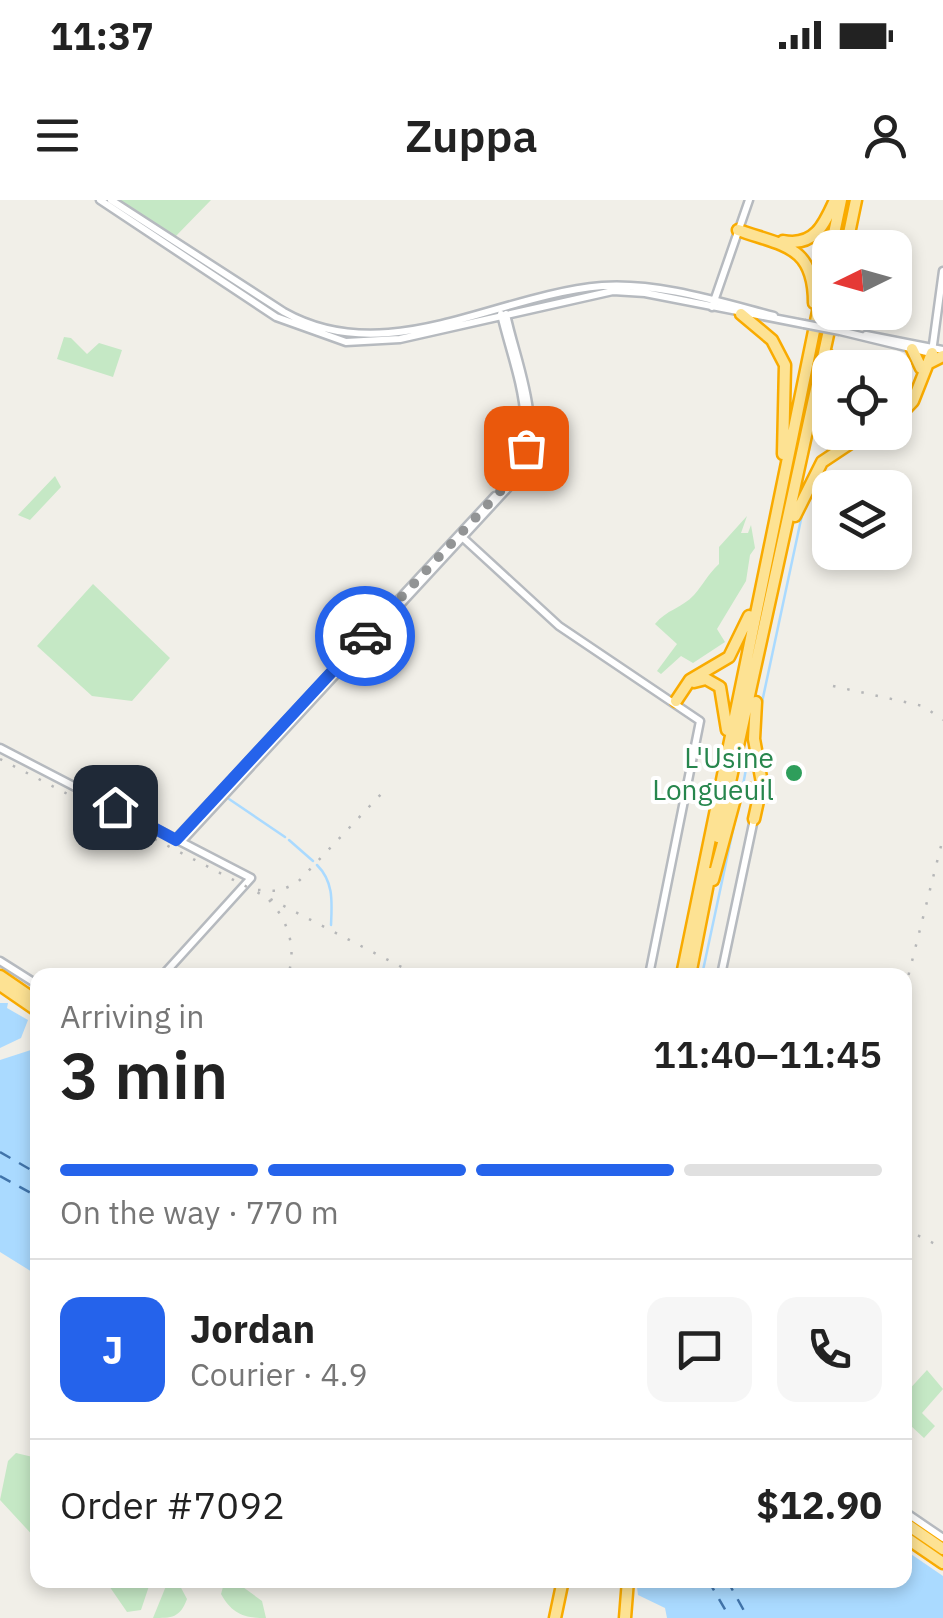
<!DOCTYPE html>
<meta charset="utf-8">
<style>
:root{--surface:#fff;--page:#f6f6f6;--text:#222;--muted:#767676;--line:#e0e0e0;--accent:#2563eb}
body{margin:0;font-family:"IBM Plex Sans",sans-serif;background:var(--page);color:var(--text);height:100vh;display:flex;flex-direction:column;font-size:38px;white-space:nowrap}
*{box-sizing:border-box;margin:0}
p{font-size:32px;color:var(--muted)}
.icon{flex:none;width:55px;height:55px;fill:none;stroke:currentColor;stroke-width:2;stroke-linecap:round;stroke-linejoin:round}
.map{position:relative;flex:1;overflow:hidden}
.details{position:absolute;left:30px;top:768px;width:882px;height:620px;display:flex;flex-direction:column;background:var(--surface);border-radius:20px;box-shadow:0 5px 15px #0003}
.details>*{flex:none}
.needle{width:65px;rotate:265deg}
.controls{position:absolute;left:812px;top:30px;display:grid;gap:20px}
.controls a{display:grid;place-items:center;width:100px;height:100px;border-radius:20px;background:var(--surface);box-shadow:0 5px 15px #0003;font-size:50px}
.pin{position:absolute;display:grid;place-items:center;width:85px;height:85px;color:#fff;margin:-42px;border-radius:20px;box-shadow:0 5px 15px #0006}
.courier{position:absolute;display:grid;place-items:center;width:100px;height:100px;margin:-50px;border:8px solid #2563eb;border-radius:50%;background:#fff;color:#222;box-shadow:0 2px 12px #0007}
.overview em{font-style:normal;font-weight:600}
.overview div{display:flex;flex-direction:column-reverse}
.overview{display:flex;align-items:center;justify-content:space-between;height:170px;padding:0 30px}
h1{font-size:65px;font-weight:600;line-height:75px}
.bar{display:grid;grid-template-columns:repeat(4,1fr);gap:15px 10px;align-content:center;height:120px;padding:0 30px}
.bar i{height:12px;border-radius:8px;background:var(--line)}
.bar .current{background:var(--accent)}
.bar p{grid-column:span 4}
.line{display:flex;align-items:center;gap:25px;padding:0 30px;border-top:2px solid var(--line)}
.line div{flex:1}
.round{display:grid;place-items:center;flex:none;width:105px;height:105px;border-radius:20px;background:var(--page)}
.status{display:flex;justify-content:space-between;align-items:center;height:70px;padding:0 50px;background:var(--surface);direction:ltr}
.status svg{height:28px;fill:currentColor}
header{display:flex;justify-content:space-between;align-items:center;height:130px;padding:0 30px;background:var(--surface);font-size:45px;font-weight:600}
.map>svg:first-child{display:block}
.green{fill:#c5e8c5}
.water{fill:#aadaff}
.lines{fill:none;stroke-linecap:round;stroke-linejoin:round}
.stream{stroke:#aadaff;stroke-width:2.5}
.ferry{stroke:#4174aa;stroke-width:2.5;stroke-dasharray:12 10;stroke-linecap:butt}
.secondary-casing{stroke:#b6babf;stroke-width:11}
.highway-casing{stroke:#f9ab00;stroke-width:15}
.secondary{stroke:#fff;stroke-width:6}
.highway{stroke:#fde293;stroke-width:10}
.rail{stroke:#b6b7b8;stroke-width:2.5;stroke-dasharray:2.5 12;stroke-linecap:butt}
.secondary-bridge-casing{stroke:#b6babf;stroke-width:11;stroke-linecap:butt}
.secondary-bridge{stroke:#fff;stroke-width:6}
.done{stroke:#929495;stroke-width:10;stroke-dasharray:0 18}
.route{stroke:#2563eb;stroke-width:12}
.leisure-dot{fill:#2e9e5b;stroke:#fff;stroke-width:4}
.labels{text-anchor:middle;dominant-baseline:central;stroke-width:8;stroke-linejoin:round;paint-order:stroke}
.leisure-label{font-size:28px;fill:#27864d;stroke:#fff;text-anchor:end}
</style>
<div class="status"><b>11:37</b><svg viewBox="0 0 49 12"><path d="M0 12V9h3v3zM5 12V6h3v6zM10 12V3h3v9zM15 12V0h3v12zM26 1h20v11H26zM47 4h2v5h-2z"/></svg></div>
<header><svg class="icon" aria-label="menu" viewBox="0 0 24 24"><path d="M4 6h16M4 12h16M4 18h16"/></svg>Zuppa<svg class="icon" aria-label="person" viewBox="0 0 24 24"><circle cx="12" cy="8" r="4"/><path d="M4 21q1-7 8-7t8 7"/></svg></header>
<div class="map">
<svg width="943" height="1418" viewBox="0 0 943 1418">
<rect width="100%" height="100%" fill="#f1efe8"/>
<!-- green -->
<path class="green" d="M118,0H211L175,37Z
M64,137L71,138L87,154L99,143L122,150L113,177L57,159Z
M55,276L61,287L30,320L18,315Z
M747,316L741,333H748L751,325L755,348L750,355L746,381L717,429L725,442L693,463L681,456L661,474L657,471L677,444L655,424C666,410 682,408 694,395C703,385 708,374 719,364V347Z
M93,384L170,458L132,501L92,496L37,446Z
M927,1170L943,1189L922,1213L935,1226L924,1238L911,1226L905,1232V1194Z
M16,1253L37,1258V1340L0,1300L8,1261Z
M105,1380H151L141,1410L127,1412Z
M225,1380L236,1382L262,1401L266,1418C244,1418 232,1414 221,1394Z
M179,1384L187,1399C180,1418 172,1418 153,1418L166,1386Z"/>
<!-- water -->
<path class="water" d="M0,803H8L7,808L28,820L21,838L0,848Z
M37,824V1075L0,1052V860L34,849L33,829Z
M905,1350L943,1376V1418H667L665,1408L638,1395L636,1380H905Z"/>
<g class="lines">
<!-- stream -->
<path class="stream" d="M761,507L803,310
M743,585L750,548
M229,599L285,637
M289,640L313,661
M317,665C334,682 332,702 331,725
M702,775L740,597"/>
<!-- ferry -->
<path class="ferry" d="M0,952L38,974
M0,976L38,997
M708,1380L730,1418
M727,1380L748,1418"/>
<defs>
<path id="secondary" d="M100,0L276,117L346,142L400,139L613,91L645,93L804,124
M111,0L284,112C387,170 495,95 602,86C658,82 720,102 774,116
M712,107L749,0
M501,114C514,170 546,238 504,287
M840,131L931,153
M866,135L943,150
M932,152L943,71
M461,336L559,426L700,521L649,775
M0,548L251,678L163,775
M176,639L495,296
M181,642L519,276C546,226 517,166 506,114
M0,761L38,785
M721,775L754,619
M905,1312L943,1338"/>
<path id="highway" d="M738,30C783,46 814,45 814,103
M783,41C814,47 824,25 835,0
M831,48L841,0
M846,48L856,0
M741,114L772,140L785,165L783,254
M912,149L921,168
M828,155L830,185
M929,163L943,156
M895,220L913,201L932,153
M795,316L822,262L867,232
M694,482L706,479L720,487L727,530
M676,501L690,480L729,457L749,416
M754,619L762,583L754,539L756,502
M718,637L833,112
M713,680L736,595L749,589L758,600
M682,775L830,53
M690,775L710,673
M0,776L38,802
M0,785L38,811
M905,1323L943,1349
M905,1337L943,1363
M555,1418L563,1380
M625,1418L628,1380"/>
</defs>
<!-- secondary casing -->
<use href="#secondary" class="secondary-casing"/>
<!-- highway casing -->
<use href="#highway" class="highway-casing"/>
<!-- secondary -->
<use href="#secondary" class="secondary"/>
<!-- highway -->
<use href="#highway" class="highway"/>
<!-- rail -->
<path class="rail" d="M833,486L923,506L943,520
M0,559L417,775
M258,690L279,691L297,683L385,590
M269,700C288,720 297,748 288,775
M905,789L943,638
M905,1029L943,1048"/>
<defs>
<path id="secondary-bridge" d="M804,124L840,131"/>
</defs>
<!-- secondary-bridge casing -->
<use href="#secondary-bridge" class="secondary-bridge-casing"/>
<!-- secondary-bridge -->
<use href="#secondary-bridge" class="secondary-bridge"/>
</g>
<g class="lines">
<!-- done -->
<path class="done" d="M365,436L507,284L526,248"/>
<!-- route -->
<path class="route" d="M115,607L176,640L365,436"/>
</g>
<!-- markers -->
<circle class="leisure-dot" cx="794" cy="573" r="10"/>
<g class="labels">
<!-- leisure labels -->
<g class="leisure-label">
<text x="774" y="557">L'Usine<tspan x="774" dy="32">Longueuil</tspan></text>
</g>
</g>
</svg>
<div class="controls">
<a><svg class="needle" viewBox="-14 -14 28 28"><path d="M0-13l5 13h-10z" fill="#e53935"/><path d="M0 13l5-13h-10z" fill="#767676"/></svg></a>
<a><svg class="icon" aria-label="locate" viewBox="0 0 24 24"><circle cx="12" cy="12" r="6"/><path d="M12 2v4M12 18v4M2 12h4M18 12h4"/></svg></a>
<a><svg class="icon" aria-label="layers" viewBox="0 0 24 24"><path d="M12 4l9 5-9 5-9-5zM3 14l9 5 9-5"/></svg></a>
</div>
<div class="pin" style="left:526px;top:248px;background:#ea580c"><svg class="icon" aria-label="bag" viewBox="0 0 24 24"><path d="M5 8h14l-1 12H6zM9 8a3 3 0 0 1 6 0"/></svg></div>
<div class="pin" style="left:115px;top:607px;background:#1f2937"><svg class="icon" aria-label="home" viewBox="0 0 24 24"><path d="M3 11l9-7 9 7M6 9v11h12V9"/></svg></div>
<div class="courier" style="left:365px;top:436px"><svg class="icon" aria-label="car" viewBox="0 0 24 24"><path d="M5 17H2v-5l4-1 3-4h7l3 4 3 1v5h-3M9 17h6M6 11h13"/><circle cx="7" cy="17" r="2"/><circle cx="17" cy="17" r="2"/></svg></div>
<section class="details">
<div class="overview"><div><h1>3 min</h1><p>Arriving in</p></div><em>11:40–11:45</em></div>
<div class="bar"><i class="current"></i><i class="current"></i><i class="current"></i><i></i><p>On the way · 770 m</p></div>
<div class="line" style="height:180px"><b class="round" style="background:var(--accent);color:#fff">J</b><div><b>Jordan</b><p>Courier · 4.9</p></div><a class="round"><svg class="icon" aria-label="chat" viewBox="0 0 24 24"><path d="M4 5h16v11H9l-5 4z"/></svg></a><a class="round"><svg class="icon" aria-label="phone" viewBox="0 0 24 24"><path d="M5 4h4l2 5-3 2q2 4 5 5l2-3 5 2v4C11 20 4 13 5 4z"/></svg></a></div>
<div class="line" style="height:130px"><div>Order #7092</div><b>$12.90</b></div>
</section>
</div>
